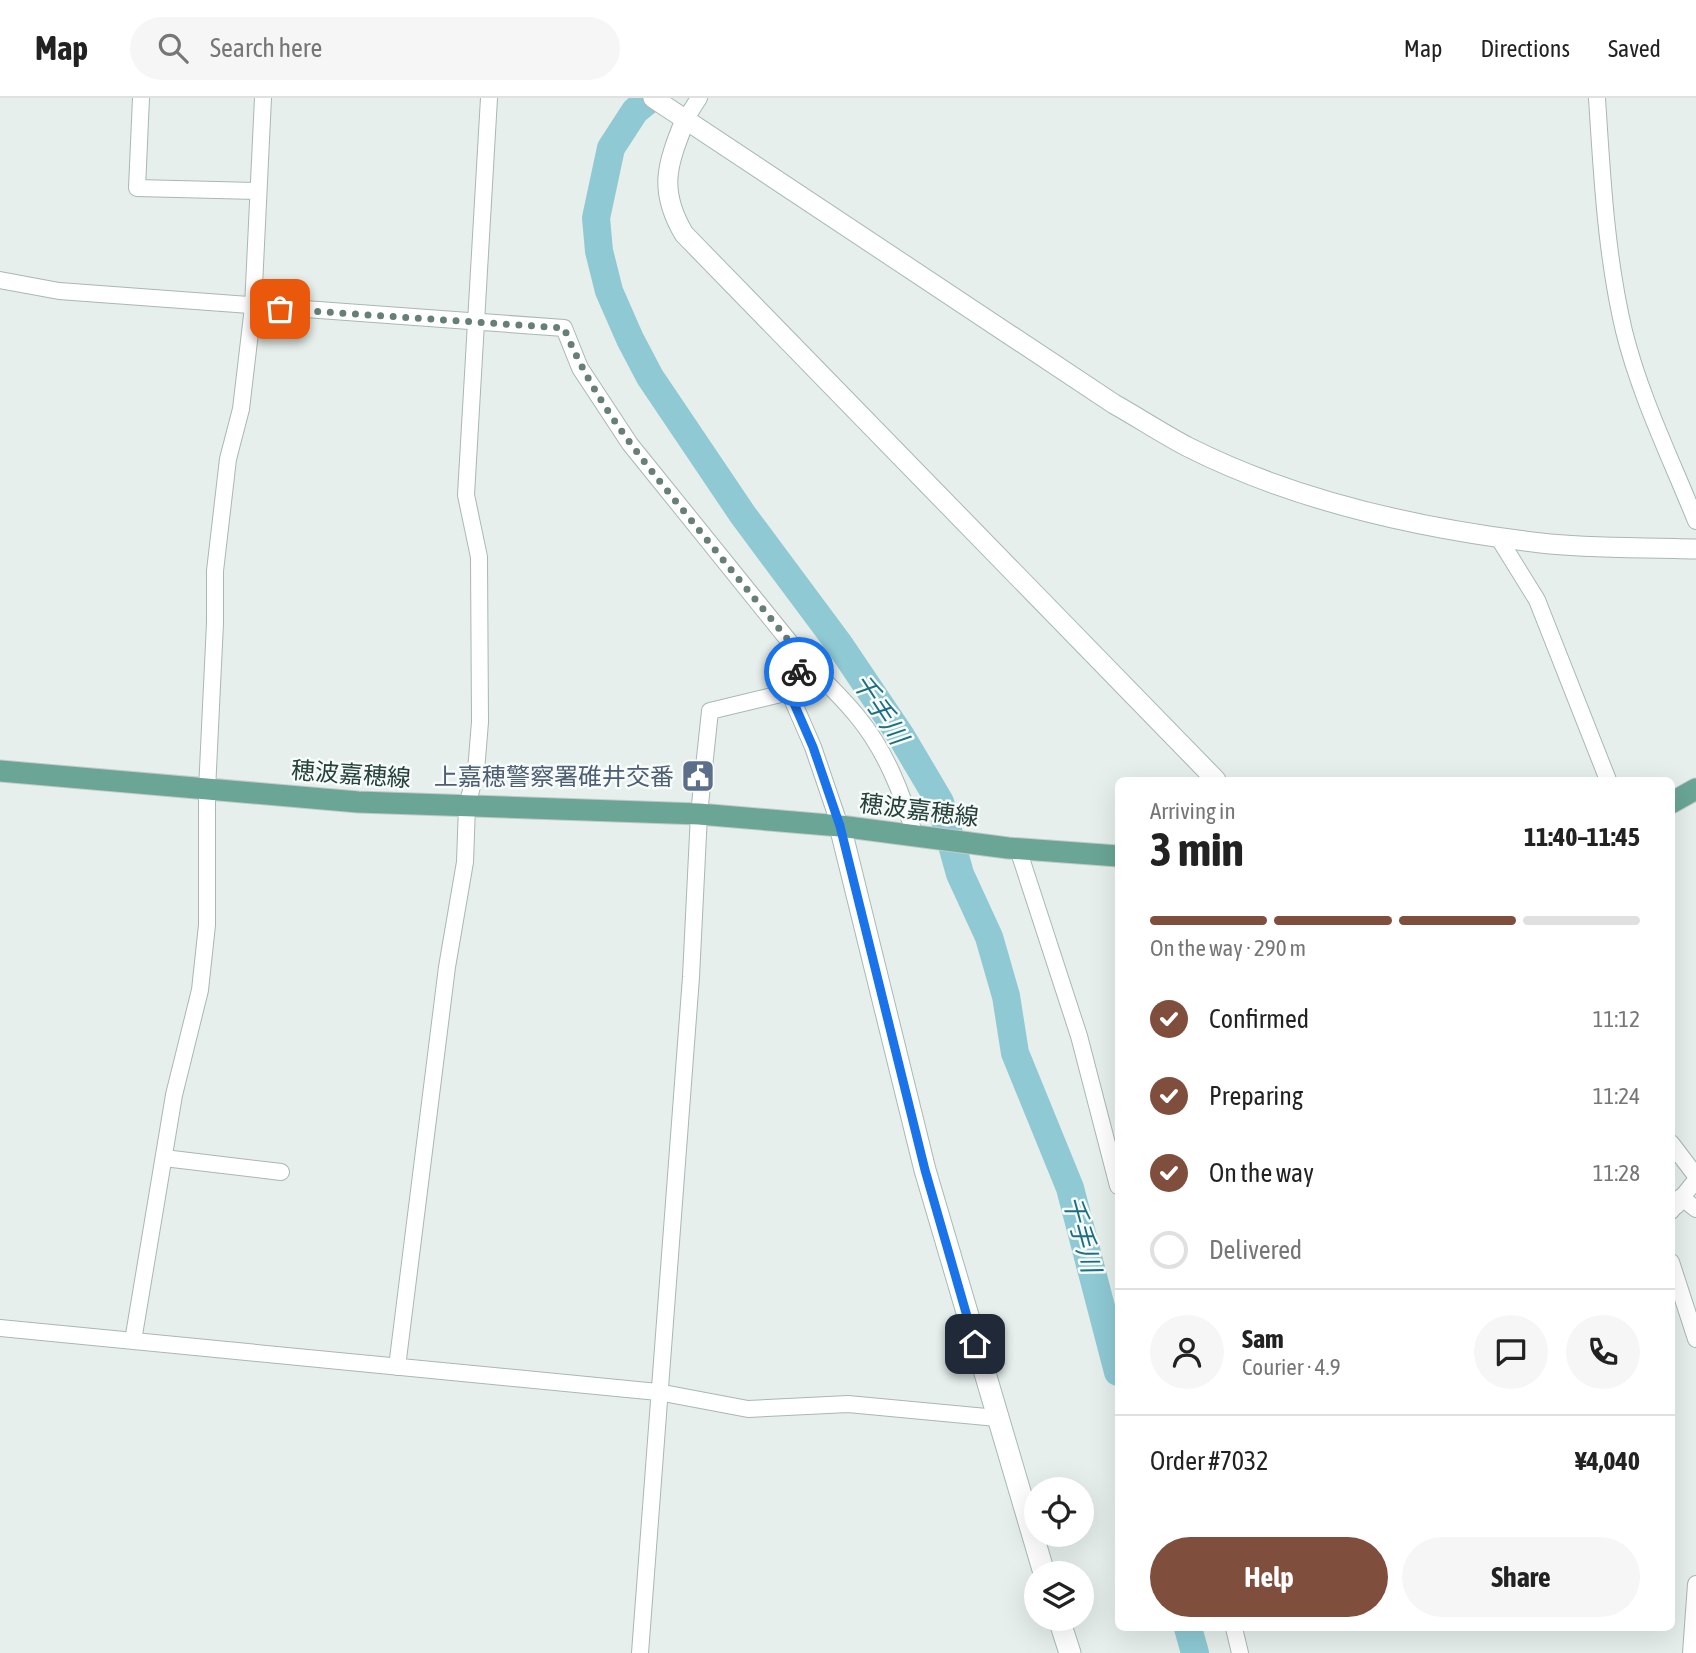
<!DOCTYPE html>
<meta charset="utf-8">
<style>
:root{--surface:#fff;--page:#f6f6f6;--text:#222;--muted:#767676;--line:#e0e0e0;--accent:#804e3d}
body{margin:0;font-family:"Asap Condensed","Noto Sans JP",sans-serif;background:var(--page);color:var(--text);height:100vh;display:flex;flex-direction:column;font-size:26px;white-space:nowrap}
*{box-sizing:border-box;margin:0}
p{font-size:23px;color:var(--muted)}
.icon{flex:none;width:38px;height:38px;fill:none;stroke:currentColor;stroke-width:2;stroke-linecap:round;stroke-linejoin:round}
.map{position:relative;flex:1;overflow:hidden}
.details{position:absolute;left:1115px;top:679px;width:560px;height:854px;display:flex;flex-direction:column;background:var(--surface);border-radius:10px;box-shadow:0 7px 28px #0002}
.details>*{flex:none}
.tools{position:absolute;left:1024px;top:1379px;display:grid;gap:14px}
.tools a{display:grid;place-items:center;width:70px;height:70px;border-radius:50%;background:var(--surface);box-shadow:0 7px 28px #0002;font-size:35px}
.pin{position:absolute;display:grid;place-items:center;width:60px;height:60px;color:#fff;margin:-30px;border-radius:14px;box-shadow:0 4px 10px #0006}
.courier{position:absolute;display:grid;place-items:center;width:70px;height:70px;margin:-35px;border:5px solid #1a73e8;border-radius:50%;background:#fff;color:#222;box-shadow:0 2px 9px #0007}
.headline em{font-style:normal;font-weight:700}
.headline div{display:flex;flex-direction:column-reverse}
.headline{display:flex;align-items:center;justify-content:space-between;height:119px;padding:0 35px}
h1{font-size:46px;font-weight:700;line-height:52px}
.bar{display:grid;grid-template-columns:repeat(4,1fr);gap:10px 7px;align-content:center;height:84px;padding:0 35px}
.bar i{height:9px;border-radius:5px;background:var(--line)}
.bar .active{background:var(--accent)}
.bar p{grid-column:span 4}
.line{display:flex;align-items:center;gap:18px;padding:0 35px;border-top:2px solid var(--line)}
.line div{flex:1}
.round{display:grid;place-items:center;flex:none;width:74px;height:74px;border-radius:37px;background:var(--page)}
ol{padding:0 35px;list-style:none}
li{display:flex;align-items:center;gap:21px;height:77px}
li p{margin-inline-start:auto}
li .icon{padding:7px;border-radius:50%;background:var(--accent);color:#fff;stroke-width:4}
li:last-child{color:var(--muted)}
li i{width:38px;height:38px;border:4px solid var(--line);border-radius:50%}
.primary-button{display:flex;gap:14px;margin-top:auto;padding:14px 35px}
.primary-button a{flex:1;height:80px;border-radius:42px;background:var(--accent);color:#fff;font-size:28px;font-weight:700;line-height:80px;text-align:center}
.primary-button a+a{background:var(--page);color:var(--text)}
header{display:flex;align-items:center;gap:42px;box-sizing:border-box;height:98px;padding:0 35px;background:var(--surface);border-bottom:2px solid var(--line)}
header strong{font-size:33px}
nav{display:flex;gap:38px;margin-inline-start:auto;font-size:24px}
.search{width:490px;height:63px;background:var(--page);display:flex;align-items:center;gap:18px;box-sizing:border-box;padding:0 24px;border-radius:38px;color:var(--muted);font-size:26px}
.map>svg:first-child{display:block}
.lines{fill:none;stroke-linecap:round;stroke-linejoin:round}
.river{stroke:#8ec9d4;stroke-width:28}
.minor-casing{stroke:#a8b8b2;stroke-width:18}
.tertiary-casing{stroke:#a8b8b2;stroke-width:21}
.secondary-casing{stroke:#a4bbb3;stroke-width:23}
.primary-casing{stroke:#c2cac8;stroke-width:23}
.minor{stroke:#fff;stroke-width:16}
.tertiary{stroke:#fff;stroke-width:19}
.secondary{stroke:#fff;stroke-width:21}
.primary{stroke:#6aa596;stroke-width:21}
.done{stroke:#687f78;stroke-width:7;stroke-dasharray:0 12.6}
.route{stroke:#1a73e8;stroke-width:9}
.labels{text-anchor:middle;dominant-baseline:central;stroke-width:5;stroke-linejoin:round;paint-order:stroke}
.street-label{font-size:24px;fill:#24423a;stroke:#f7fbf9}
.service-label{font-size:24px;fill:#4e5e75;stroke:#f7fbf9;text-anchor:end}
.water-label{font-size:26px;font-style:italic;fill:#1c6f80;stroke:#f7fbf9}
</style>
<header>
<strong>Map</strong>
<div class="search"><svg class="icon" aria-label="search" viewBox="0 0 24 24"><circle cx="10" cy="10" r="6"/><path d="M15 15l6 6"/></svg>Search here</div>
<nav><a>Map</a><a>Directions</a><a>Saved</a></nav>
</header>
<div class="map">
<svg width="1696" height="1555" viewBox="0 0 1696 1555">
<rect width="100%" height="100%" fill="#e6efeb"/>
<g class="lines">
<!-- river -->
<path class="river" d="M651,0L635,13L611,50L596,120L599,153L609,193L630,241L650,279L743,417L839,546L901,638L940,704L960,776L989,839L1006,898L1015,955L1070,1090L1118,1274
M1188,1530L1195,1555"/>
<defs>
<path id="minor" d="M141,0L137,90L257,93
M1597,0C1602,78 1606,157 1624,233C1640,298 1671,361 1696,423
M685,22L699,0
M0,182L59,193L564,230L580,270L630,346L805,563L789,594L813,649L840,728
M1498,439L1537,502L1608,682
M805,563C822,581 841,598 857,618C886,653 902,695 915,738
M1018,751L1079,938L1118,1088
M1671,1045L1696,1078
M164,1060L281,1074
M1681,1099L1696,1111
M1671,1113L1696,1082
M1671,1164L1696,1241
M0,1230L658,1294L748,1311L848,1306L997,1320
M133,1243L174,997L200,892L207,827V692L215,525V473L228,361L241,311L253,209L263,0
M397,1269L447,869L465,764L467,708L476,673L480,624L479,459L466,397L489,0
M1234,1530L1240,1555
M640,1555L691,879L699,716L710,613L789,594
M1691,1555L1696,1486"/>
<path id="tertiary" d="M653,0L1114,306C1139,320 1163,336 1188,349C1297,404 1421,431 1541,445C1592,451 1645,449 1696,451
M685,22C667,67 658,92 684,136L1216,682
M1671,1103L1676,1106"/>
<path id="secondary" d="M840,728L925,1072L1044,1475
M1059,1521L1070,1555"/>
<path id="primary" d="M0,673L358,704L699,716L840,728L1008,750L1118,758
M1671,705L1696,691"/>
</defs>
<!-- minor casing -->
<use href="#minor" class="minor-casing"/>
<!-- tertiary casing -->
<use href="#tertiary" class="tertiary-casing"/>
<!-- secondary casing -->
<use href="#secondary" class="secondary-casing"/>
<!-- primary casing -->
<use href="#primary" class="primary-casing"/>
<!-- minor -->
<use href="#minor" class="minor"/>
<!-- tertiary -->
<use href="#tertiary" class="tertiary"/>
<!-- secondary -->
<use href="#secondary" class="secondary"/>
<!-- primary -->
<use href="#primary" class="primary"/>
</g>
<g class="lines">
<!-- done -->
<path class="done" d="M280,211L564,230C594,303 638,357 687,417C726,466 766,514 805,563L799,574"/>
<!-- route -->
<path class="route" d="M799,574L789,594L813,649L840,728L925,1072L975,1246"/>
</g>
<!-- icons -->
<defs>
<symbol id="civic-square" viewBox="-11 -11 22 22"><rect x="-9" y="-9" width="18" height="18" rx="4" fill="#5c6f8a" stroke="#f7fbf9"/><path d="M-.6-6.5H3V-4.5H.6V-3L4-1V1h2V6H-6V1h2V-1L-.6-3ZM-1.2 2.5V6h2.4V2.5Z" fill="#fff"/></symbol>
</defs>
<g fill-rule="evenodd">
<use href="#civic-square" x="679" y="659" width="38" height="38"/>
</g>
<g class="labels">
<!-- street labels -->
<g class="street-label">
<text transform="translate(351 676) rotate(4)">穂波嘉穂線</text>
<text transform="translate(919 712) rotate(7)">穂波嘉穂線</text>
</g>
<!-- service labels -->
<g class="service-label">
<text x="674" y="678">上嘉穂警察署碓井交番</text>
</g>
<!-- water labels -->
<g class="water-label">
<text transform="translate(880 611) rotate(57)">千手川</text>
<text transform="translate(1082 1136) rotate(75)">千手川</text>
</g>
</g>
</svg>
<div class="tools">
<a><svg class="icon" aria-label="locate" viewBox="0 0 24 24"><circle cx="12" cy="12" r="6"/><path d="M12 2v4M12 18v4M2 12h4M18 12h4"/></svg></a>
<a><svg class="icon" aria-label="layers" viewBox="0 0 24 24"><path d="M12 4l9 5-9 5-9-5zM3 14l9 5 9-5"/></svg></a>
</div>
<div class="pin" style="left:280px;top:211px;background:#ea580c"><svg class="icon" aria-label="bag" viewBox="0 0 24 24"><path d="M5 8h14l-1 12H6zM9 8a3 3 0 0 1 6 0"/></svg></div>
<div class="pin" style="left:975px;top:1246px;background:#1f2937"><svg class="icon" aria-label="home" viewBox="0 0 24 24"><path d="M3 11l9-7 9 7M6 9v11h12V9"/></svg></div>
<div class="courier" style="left:799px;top:574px"><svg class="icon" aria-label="bike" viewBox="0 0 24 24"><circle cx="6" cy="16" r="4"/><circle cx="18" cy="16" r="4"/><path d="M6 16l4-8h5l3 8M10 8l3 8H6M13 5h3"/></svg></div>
<section class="details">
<div class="headline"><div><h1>3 min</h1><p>Arriving in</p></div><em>11:40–11:45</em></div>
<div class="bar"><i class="active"></i><i class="active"></i><i class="active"></i><i></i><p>On the way · 290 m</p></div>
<ol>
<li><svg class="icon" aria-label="check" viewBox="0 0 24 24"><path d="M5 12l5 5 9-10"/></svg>Confirmed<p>11:12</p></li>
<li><svg class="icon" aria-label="check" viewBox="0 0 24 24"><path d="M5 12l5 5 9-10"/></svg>Preparing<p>11:24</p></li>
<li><svg class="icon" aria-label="check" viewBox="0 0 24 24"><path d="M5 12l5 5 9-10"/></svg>On the way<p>11:28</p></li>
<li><i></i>Delivered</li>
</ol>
<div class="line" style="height:126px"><a class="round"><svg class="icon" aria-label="person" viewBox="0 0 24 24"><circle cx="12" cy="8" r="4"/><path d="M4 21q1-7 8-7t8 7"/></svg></a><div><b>Sam</b><p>Courier · 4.9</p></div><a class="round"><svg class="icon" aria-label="chat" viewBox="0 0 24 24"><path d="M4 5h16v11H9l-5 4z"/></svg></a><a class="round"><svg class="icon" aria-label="phone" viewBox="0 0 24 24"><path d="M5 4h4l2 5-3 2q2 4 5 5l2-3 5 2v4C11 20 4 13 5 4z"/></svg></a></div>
<div class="line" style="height:91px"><div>Order #7032</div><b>¥4,040</b></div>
<div class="primary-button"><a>Help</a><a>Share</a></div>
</section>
</div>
